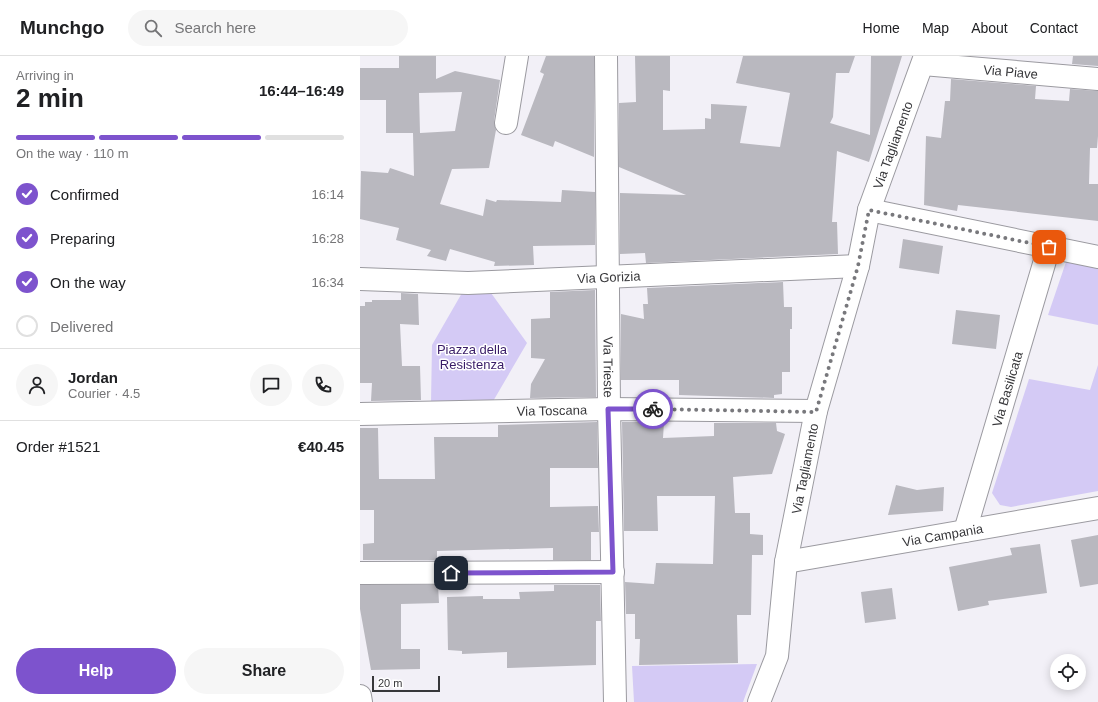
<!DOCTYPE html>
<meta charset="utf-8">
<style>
:root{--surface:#fff;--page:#f6f6f6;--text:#202124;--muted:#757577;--line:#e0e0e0;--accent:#7d53cd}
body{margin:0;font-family:Arial,sans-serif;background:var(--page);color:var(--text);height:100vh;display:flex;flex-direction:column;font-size:15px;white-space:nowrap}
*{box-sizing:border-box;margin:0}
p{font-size:13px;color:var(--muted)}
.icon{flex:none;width:22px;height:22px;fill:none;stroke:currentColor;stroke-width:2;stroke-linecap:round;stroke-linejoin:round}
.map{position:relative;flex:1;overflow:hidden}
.details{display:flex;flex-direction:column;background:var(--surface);width:360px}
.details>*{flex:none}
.fabs{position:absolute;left:690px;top:598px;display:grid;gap:8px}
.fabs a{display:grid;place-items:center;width:36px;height:36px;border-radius:50%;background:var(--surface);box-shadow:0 2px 10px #0003;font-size:20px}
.scale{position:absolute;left:12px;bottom:10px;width:68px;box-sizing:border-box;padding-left:4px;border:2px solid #37373a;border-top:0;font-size:11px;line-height:14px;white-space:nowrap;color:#37373a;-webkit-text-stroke:3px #fff;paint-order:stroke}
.pin{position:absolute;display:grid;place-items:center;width:34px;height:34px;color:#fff;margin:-17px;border-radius:8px;box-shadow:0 2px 6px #0006}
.courier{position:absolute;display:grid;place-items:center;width:40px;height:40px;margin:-20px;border:3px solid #7d53cd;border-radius:50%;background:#fff;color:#222;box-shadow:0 1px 5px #0007}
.head em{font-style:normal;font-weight:600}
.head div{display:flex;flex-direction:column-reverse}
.head{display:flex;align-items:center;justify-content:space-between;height:68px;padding:0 16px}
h1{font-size:26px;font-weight:600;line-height:30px}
.bar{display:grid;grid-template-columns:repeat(4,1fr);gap:6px 4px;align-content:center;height:48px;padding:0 16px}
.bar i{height:5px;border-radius:3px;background:var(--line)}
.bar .selected{background:var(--accent)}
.bar p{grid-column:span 4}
.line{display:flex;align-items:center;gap:10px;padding:0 16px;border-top:1px solid var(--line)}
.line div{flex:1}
.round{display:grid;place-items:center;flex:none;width:42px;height:42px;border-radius:21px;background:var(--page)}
ol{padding:0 16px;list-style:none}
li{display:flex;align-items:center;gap:12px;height:44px}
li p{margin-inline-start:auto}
li .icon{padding:4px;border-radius:50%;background:var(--accent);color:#fff;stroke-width:4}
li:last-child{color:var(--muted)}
li i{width:22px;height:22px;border:2px solid var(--line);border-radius:50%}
.cta{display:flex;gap:8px;margin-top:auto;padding:8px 16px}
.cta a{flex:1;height:46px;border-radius:24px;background:var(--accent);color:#fff;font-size:16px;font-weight:600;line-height:46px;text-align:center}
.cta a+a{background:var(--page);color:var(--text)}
header{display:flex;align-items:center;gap:24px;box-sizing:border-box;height:56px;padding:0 20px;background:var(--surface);border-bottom:1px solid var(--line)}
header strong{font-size:19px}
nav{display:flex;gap:22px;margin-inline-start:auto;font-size:14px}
.search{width:280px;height:36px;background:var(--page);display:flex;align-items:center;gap:10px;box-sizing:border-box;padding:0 14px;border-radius:22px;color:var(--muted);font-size:15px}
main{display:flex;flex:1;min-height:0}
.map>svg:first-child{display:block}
.green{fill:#d4caf5}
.building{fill:#b9b8bf;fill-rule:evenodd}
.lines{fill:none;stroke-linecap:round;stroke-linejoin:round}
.street-casing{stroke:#9b9aa0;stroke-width:24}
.street{stroke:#fff;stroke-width:22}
.done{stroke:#78787c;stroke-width:4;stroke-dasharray:0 7.2}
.route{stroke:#7d53cd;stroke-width:5}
.labels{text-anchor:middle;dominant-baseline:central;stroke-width:3;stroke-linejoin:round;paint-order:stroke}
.street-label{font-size:13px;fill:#37373a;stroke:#fff}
.park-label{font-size:13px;fill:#391c67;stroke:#fff}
</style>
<header>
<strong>Munchgo</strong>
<div class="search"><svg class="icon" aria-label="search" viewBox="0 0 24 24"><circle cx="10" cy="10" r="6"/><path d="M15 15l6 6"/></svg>Search here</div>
<nav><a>Home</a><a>Map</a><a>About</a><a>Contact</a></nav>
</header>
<main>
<section class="details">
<div class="head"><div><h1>2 min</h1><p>Arriving in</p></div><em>16:44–16:49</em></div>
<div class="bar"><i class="selected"></i><i class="selected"></i><i class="selected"></i><i></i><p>On the way · 110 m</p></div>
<ol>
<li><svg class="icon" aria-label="check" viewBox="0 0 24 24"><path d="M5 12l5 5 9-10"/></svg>Confirmed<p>16:14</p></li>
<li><svg class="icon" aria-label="check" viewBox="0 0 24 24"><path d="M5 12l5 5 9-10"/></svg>Preparing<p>16:28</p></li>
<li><svg class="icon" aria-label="check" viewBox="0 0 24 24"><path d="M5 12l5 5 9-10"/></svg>On the way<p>16:34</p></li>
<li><i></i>Delivered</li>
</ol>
<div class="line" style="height:72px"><a class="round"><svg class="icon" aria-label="person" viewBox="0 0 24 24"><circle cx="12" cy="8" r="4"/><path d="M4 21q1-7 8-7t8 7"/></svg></a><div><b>Jordan</b><p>Courier · 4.5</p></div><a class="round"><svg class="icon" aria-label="chat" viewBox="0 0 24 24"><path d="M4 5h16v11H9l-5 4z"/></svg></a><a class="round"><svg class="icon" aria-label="phone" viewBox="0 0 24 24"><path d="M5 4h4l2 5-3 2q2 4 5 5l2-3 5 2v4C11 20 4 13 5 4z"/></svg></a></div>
<div class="line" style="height:52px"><div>Order #1521</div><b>€40.45</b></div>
<div class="cta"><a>Help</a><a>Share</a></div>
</section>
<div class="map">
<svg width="738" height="646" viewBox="0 0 738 646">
<rect width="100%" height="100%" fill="#f2f0f7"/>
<!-- green -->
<path class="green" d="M706,206L738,212V269L688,259Z
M106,230H126L167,287L132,347L71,346L72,289Z
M738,309V435L651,451L640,449L632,437L669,323L730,334Z
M397,608L383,646H274L272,610Z"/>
<!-- building -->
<path class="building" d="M39,0H76V23L95,15L140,24L134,65L136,74L129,112L92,113L80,148L123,160L126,143L136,146L137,144L201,146L202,134L235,136V189L173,190L174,209L134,210L135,206L90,193L86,205L67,200L71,194L36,184L39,172L0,163L1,115L28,117L30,112L54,120L53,77H26V44H0V12H39ZM102,36L95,75L60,77L59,37Z
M186,0H234V101L195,85L193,91L161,79L184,18L180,16Z
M275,0H310V35L303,34V74L345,73V62L351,63V48L387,50L380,87L420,91L430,37L376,27L383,0H495L489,17H476L473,61L470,67L510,79L511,0H542L509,106L477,95L472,166H477L478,198L286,207L285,197L260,198V137L326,139L259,111V47L276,46Z
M713,0H738V10L712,8Z
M591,23L676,30L675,43L709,45L710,33L738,35V80L737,92H730L729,128H738V165L598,149L597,155L564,149L566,80L581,82L585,45H590Z
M543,183L583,190L579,218L539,212Z
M423,226L424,251H432V273H430V316H422V338L414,339V342L319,339V324H261V258L284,263L283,248H288L287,232Z
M235,234L236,341L170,342L171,328L185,303L171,302V263L190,262V236Z
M41,237L58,238L59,269L40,268L42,310H60L61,344L11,345L12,327H0V250H5V246H12V244H41Z
M596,254L640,259L636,293L592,288Z
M237,366L238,412H190V451L238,450L239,476H231V504H193V492L77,495V504H3V488L14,487V454H0V372H18L19,423H75L74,381H138V369Z
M262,366H304L303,382L354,380V367H416L417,375L425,378L412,418L373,421L375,457H390V478L403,479V499H392L391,559H377L378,607L279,609L280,583H275V558H266L265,526L294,528L296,507L353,508L355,440H297L298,475H264Z
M536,429L557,434L584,431L583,455L528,459Z
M738,479V528L720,531L711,484Z
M680,488L687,537L628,545L629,549L598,555L589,511L652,499L650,492Z
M0,529H78L79,547L41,548V593H60V613L11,614L0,553Z
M194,529H240L241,565H236V609L147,612V596L102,598V595L88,594L87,541L123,540V543H160L159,536L194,535Z
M532,532L536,563L505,567L501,536Z"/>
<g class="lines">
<defs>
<g id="street">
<path id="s1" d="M246,0L249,353L255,646"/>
<path id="s2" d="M563,8L738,23"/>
<path d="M146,67L157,0"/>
<path d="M509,154L738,201"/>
<path id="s3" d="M0,223L108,227L498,210"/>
<path id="s4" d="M0,358L249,353L456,355"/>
<path id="s5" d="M605,475L689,191"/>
<path id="s6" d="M426,506L738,452"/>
<path d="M0,517L253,516"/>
<path d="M0,640L1,646"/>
<path id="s7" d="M399,646L417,600L426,506L456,355L498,210L509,154L565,0"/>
</g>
</defs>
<!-- street casing -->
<use href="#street" class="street-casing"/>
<!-- street -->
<use href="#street" class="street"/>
</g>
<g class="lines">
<!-- done -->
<path class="done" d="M293,353L456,356L498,210L509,154L689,191"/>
<!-- route -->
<path class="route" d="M91,517L253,516L248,353H293"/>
</g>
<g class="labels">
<!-- street labels -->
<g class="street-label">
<text stroke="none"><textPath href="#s2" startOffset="88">Via Piave</textPath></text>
<text stroke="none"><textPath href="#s7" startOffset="575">Via Tagliamento</textPath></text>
<text stroke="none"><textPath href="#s3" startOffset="249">Via Gorizia</textPath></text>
<text stroke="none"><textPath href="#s1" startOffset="311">Via Trieste</textPath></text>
<text stroke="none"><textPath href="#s5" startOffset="148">Via Basilicata</textPath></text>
<text stroke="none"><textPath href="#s4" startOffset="192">Via Toscana</textPath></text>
<text stroke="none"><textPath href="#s7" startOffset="239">Via Tagliamento</textPath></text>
<text stroke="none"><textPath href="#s6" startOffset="159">Via Campania</textPath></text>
</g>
<!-- park labels -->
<g class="park-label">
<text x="112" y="293">Piazza della<tspan x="112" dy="15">Resistenza</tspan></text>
</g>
</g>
</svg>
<div class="fabs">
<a><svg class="icon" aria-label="locate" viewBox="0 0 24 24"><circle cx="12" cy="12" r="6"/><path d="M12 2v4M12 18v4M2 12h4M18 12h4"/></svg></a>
</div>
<div class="scale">20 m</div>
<div class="pin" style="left:689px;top:191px;background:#ea580c"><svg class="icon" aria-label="bag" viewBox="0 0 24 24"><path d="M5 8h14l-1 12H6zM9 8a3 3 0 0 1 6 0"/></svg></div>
<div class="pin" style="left:91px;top:517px;background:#1f2937"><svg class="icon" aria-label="home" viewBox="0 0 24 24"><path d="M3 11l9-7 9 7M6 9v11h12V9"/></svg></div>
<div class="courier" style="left:293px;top:353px"><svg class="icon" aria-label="bike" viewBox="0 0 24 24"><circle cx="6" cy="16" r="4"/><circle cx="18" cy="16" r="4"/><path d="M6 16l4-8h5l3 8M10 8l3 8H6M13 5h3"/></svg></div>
</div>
</main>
